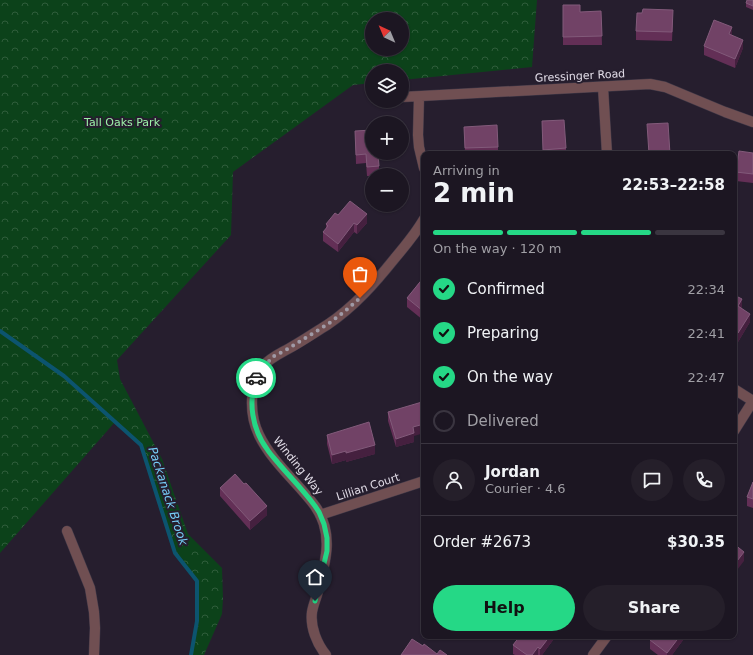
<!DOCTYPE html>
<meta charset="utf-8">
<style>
:root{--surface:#1c1622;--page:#251f2a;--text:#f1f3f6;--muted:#a09fa5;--line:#3a3540;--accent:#25d886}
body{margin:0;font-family:"DejaVu Sans",sans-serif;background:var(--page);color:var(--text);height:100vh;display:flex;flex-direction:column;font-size:15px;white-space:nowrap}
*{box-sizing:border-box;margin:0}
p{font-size:13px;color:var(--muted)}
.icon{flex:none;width:22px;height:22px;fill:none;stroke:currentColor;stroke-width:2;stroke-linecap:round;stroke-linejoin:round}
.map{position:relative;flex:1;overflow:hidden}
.panel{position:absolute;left:421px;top:151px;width:316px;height:488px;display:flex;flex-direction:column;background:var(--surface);border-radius:8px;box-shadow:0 1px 3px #0004,0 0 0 1px var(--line)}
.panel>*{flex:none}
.needle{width:26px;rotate:316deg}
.buttons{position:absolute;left:365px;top:12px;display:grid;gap:8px}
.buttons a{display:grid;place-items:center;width:44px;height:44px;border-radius:50%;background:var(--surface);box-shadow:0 1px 3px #0004,0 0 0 1px var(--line);font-size:20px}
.pin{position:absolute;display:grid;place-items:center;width:34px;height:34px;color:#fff;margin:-41px -17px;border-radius:50% 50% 50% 0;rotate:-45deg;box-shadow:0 0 4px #0007}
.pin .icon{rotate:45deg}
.courier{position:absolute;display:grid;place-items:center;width:40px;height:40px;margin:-20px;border:3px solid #25d886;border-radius:50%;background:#fff;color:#222;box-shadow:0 1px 5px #0007}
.summary em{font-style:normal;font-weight:700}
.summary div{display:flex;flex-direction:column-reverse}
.summary{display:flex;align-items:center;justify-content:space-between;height:68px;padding:0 12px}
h1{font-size:26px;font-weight:700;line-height:30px}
.bar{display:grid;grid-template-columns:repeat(4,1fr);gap:6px 4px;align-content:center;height:48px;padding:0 12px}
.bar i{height:5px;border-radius:3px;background:var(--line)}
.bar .selected{background:var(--accent)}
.bar p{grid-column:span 4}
.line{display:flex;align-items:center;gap:10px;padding:0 12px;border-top:1px solid var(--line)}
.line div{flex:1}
.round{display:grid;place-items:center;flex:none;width:42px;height:42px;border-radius:21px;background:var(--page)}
ol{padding:0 12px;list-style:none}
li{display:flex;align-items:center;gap:12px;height:44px}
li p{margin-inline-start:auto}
li .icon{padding:4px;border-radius:50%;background:var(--accent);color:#111;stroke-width:4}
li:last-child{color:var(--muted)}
li i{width:22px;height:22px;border:2px solid var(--line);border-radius:50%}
.button{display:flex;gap:8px;margin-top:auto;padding:8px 12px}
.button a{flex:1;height:46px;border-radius:24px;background:var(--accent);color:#111;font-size:16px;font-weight:700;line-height:46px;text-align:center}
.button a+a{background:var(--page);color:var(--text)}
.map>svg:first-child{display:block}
.forest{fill:url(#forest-crowns);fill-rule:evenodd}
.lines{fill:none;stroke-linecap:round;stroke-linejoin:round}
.stream{stroke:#0c546f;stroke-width:4}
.minor-casing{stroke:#403948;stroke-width:11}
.minor{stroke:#704f52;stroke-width:10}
.wall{fill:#632f56}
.shaded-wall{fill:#45203f}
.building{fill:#714266;stroke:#825a7a}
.done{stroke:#a09aa6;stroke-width:4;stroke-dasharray:0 7.2}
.route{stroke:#25d886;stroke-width:5}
.labels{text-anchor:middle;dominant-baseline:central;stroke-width:4;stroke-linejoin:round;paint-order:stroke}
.street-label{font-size:11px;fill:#e1dce7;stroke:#261e2e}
.park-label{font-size:11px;fill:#9cf0a8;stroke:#261e2e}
.water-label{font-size:12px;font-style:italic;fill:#76cdf7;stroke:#261e2e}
</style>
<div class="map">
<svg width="753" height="655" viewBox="0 0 753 655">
<defs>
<pattern id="forest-crowns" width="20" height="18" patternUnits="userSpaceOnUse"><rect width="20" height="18" fill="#0c421a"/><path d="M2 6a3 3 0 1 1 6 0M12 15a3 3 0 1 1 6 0" fill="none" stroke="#2f5d3b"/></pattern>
</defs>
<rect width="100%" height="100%" fill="#261e2e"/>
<!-- forest -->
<path class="forest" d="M0,0H537L532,67L402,80V71H372V83L353,85L233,172L231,235L117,360L120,379L162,459L188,534L222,568L223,599L222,614L204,655H191L197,621V582L175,553L141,445L115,422L0,553ZM372,19H402V49H372Z"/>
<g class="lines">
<!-- stream -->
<path class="stream" d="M0,331L64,376L141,445L175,553L197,581V621L191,655"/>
<defs>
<path id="minor" d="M603,87L607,154
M402,97L650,84L665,87L725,112L753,122
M419,97L418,135L419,147L424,168
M734,389L753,401
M734,431L753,401
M320,515L424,481
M67,531L90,588L94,612L95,628L94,655
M326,655C317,644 310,627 312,612C313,606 315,601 317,595C325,564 335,534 315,506C297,482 272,462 259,435C249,414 249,385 263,366C270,358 279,354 288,349C301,342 314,333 327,325C354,307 375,283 395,258C406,245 416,233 424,219
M593,655L607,636"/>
</defs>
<!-- minor casing -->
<use href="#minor" class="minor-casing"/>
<!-- minor -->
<use href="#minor" class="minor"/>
</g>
<!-- wall -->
<path class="wall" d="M753,0V10L746,7V3Z
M563,5L580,12L601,11L602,45H563Z
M673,19L672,41L636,40V31Z
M732,35L743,48L735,68L704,55V46Z
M542,121L566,148V154H543Z
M464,127L498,147V154H465Z
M355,131L379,166V175H372V176H367L366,163L356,164Z
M753,153V183L736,181V172Z
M338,215L367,223L357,234L354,232L338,252L323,241V232L326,229V224Z
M424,277V319L423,320L407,307V298Z
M734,295L750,322L738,342L734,339Z
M388,412L414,436V442L396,447L388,421Z
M327,435L375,454L346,462V460L332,464L327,444Z
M753,482V508L747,506V497Z
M244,484L267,515L250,530L220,496V488Z
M520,636H556L542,655H515L513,654V645Z
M686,636L672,655H658L650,649V640Z"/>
<!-- shaded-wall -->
<path class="shaded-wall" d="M732,27V36L729,34Z
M743,40V48L735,68V59Z
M367,214V223L357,234V225Z
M354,223V232L338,252V244Z
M742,299V308L738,306Z
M424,310V319L423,320V311Z
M750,314V322L738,342V333Z
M424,424V433L414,436V442L396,447V439L413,427Z
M375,445V454L346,462V453Z
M346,451V460L332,464V455Z
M267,506V515L250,530V521Z
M744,552V561L734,574V565Z
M550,636H556L542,655H540V649Z
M680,636H686L672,655H667V653Z
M538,647V655H532Z"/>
<!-- building -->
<path class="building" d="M747,0H753V6L746,3Z
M563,5H580V12L601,11L602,36L563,37Z
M643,9L673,10L672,32L636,31L637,13H642Z
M714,20L732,27L729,34L743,40L735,59L704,46Z
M564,120L566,148L543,150L542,121Z
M668,123L670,154H649L647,124Z
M497,125L498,147L465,148L464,127Z
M372,130V153H378L379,166L367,167L366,154L356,155L355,131Z
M739,151L753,153V174L736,172Z
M350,201L367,214L357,225L354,223L338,244L323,232L328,226L326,224L335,213L338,215Z
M424,277V310L423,311L407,298Z
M734,295L742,299L738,306L750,314L738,333L734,330Z
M422,402L424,409V424L413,427L414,433L396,439L388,412Z
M369,422L375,445L346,453V451L332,455L327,435Z
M235,474L244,484L246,483L267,506L250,521L220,488Z
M753,482V499L747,497Z
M734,544L744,552L734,565Z
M520,636H550L540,649L538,647L532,655H527L513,645Z
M653,636H680L667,653L650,640Z
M412,639L423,646L424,644L437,654L440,650L447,655H401Z"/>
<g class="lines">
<!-- done -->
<path class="done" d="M256,378L264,366L274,356L286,350L328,324L344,312L360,298"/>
<!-- route -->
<path class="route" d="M256,378C248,402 252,429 267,449C270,454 275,459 279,464C291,478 304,491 315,506L319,512L324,524L327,538V551L315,601"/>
</g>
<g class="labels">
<!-- street labels -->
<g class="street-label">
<text transform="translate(580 76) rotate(-3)">Gressinger Road</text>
<text transform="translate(298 466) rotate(51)">Winding Way</text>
<text transform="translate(368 487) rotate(-18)">Lillian Court</text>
</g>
<!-- park labels -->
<g class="park-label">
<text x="122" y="122">Tall Oaks Park</text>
</g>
<!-- water labels -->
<g class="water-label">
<text transform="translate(168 496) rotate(72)">Packanack Brook</text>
</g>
</g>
</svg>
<div class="buttons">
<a><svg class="needle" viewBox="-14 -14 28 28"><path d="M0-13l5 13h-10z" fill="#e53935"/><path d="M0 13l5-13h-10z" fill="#a09fa5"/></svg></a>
<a><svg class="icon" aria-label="layers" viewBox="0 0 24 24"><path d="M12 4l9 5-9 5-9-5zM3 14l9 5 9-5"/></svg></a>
<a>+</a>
<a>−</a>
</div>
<div class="pin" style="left:360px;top:298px;background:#ea580c"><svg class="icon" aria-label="bag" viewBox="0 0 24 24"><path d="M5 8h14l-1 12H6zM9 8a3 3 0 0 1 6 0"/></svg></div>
<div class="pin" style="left:315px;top:601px;background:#1f2937"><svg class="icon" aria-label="home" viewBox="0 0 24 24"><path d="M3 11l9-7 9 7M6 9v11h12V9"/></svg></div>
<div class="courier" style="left:256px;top:378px"><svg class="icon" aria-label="car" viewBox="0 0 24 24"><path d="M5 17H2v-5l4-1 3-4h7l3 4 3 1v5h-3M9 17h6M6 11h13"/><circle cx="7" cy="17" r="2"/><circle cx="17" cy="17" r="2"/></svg></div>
<section class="panel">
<div class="summary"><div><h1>2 min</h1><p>Arriving in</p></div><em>22:53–22:58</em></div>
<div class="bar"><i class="selected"></i><i class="selected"></i><i class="selected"></i><i></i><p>On the way · 120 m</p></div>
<ol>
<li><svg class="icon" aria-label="check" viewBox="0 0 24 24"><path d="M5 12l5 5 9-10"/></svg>Confirmed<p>22:34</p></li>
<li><svg class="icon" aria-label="check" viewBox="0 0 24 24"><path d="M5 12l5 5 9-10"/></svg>Preparing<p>22:41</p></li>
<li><svg class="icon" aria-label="check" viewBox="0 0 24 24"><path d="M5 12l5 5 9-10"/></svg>On the way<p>22:47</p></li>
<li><i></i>Delivered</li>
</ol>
<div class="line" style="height:72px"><a class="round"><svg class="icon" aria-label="person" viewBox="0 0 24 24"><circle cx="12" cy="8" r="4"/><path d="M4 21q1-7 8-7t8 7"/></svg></a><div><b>Jordan</b><p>Courier · 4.6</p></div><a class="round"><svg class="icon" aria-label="chat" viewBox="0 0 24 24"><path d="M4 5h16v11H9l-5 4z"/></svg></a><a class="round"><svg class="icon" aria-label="phone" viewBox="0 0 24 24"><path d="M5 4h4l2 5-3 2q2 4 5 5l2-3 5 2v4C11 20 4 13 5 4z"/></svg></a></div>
<div class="line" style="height:52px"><div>Order #2673</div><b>$30.35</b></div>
<div class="button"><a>Help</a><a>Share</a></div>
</section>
</div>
